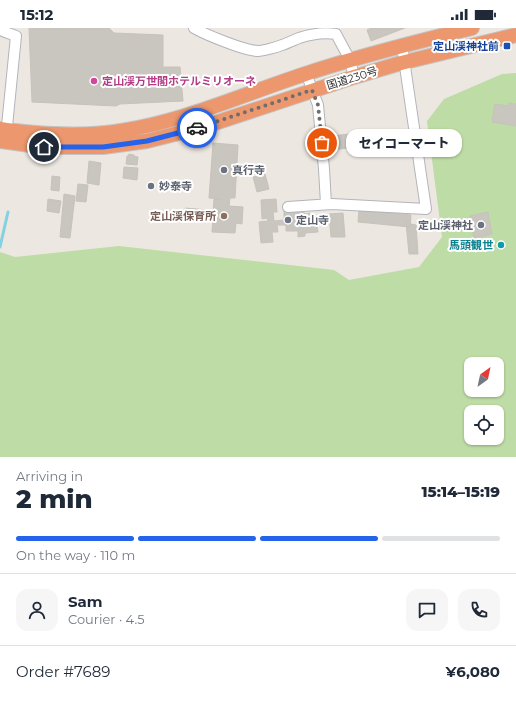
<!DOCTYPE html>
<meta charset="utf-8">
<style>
:root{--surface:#fff;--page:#f6f6f7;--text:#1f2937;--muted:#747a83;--line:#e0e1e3;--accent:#2563eb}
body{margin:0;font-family:Montserrat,"Noto Sans JP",sans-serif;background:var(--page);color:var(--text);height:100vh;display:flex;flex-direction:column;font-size:15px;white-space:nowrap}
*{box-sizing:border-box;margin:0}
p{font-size:13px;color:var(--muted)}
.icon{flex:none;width:22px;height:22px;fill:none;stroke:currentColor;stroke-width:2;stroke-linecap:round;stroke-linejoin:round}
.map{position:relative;height:429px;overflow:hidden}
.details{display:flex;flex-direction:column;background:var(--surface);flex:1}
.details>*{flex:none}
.needle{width:26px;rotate:33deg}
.controls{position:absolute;left:464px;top:329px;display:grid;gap:8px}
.controls a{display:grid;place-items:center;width:40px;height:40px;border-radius:8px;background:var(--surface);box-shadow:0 1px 3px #0004;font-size:20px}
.pin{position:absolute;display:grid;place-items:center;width:34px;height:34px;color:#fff;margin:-17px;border:2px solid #fff;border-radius:50%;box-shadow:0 1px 4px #0007}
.courier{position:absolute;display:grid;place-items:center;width:40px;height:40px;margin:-20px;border:3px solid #2563eb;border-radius:50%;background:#fff;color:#222;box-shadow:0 1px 5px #0007}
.bubble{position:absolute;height:28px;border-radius:12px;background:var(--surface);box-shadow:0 1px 3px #0004;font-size:13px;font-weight:800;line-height:28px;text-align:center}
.head em{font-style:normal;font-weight:800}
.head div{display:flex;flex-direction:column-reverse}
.head{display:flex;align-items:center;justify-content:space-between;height:68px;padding:0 16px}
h1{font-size:26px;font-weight:800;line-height:30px}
.bar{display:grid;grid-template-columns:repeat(4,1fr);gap:6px 4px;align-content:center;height:48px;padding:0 16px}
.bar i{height:5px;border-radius:3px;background:var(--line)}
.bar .current{background:var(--accent)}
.bar p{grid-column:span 4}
.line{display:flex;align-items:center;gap:10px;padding:0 16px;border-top:1px solid var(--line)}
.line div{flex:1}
.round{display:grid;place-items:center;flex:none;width:42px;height:42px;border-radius:12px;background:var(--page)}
.status{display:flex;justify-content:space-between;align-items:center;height:28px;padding:0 20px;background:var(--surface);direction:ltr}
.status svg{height:11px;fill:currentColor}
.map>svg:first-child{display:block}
.green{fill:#bedca5;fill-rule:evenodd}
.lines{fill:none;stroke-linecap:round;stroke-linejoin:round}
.stream{stroke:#82d2e1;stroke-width:3}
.building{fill:#c9c5bf;stroke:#c8c2bb}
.minor-casing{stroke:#b2b4bb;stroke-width:12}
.highway-casing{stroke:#c4c4c4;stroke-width:16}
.minor{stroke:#fff;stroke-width:10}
.highway{stroke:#ec976d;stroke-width:14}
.done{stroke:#706e6c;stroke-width:4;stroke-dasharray:0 7.2}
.route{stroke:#2563eb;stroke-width:5}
.transit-dot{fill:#1a4fb4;stroke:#fff;stroke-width:1.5}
.hotel-dot{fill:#d1479c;stroke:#fff;stroke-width:1.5}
.worship-dot{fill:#6b7280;stroke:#fff;stroke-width:1.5}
.education-dot{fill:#8d6e63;stroke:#fff;stroke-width:1.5}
.culture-dot{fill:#0f9aa8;stroke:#fff;stroke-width:1.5}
.labels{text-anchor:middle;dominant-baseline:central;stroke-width:4;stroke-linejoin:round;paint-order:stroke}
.transit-label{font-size:11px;font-weight:bold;fill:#164399;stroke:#fff;text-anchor:end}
.street-label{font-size:11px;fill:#2d2d2d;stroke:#fff}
.hotel-label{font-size:11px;font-weight:bold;fill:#b23c85;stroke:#fff;text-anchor:start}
.worship-label{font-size:11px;font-weight:bold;fill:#5b616d;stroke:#fff;text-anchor:start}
.education-label{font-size:11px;font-weight:bold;fill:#785e54;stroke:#fff;text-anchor:end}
.culture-label{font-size:11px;font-weight:bold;fill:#0d838f;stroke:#fff;text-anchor:end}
</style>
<div class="status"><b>15:12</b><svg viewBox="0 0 49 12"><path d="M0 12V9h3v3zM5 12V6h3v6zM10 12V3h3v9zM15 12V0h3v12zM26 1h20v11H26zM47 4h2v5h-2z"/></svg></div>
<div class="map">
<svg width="516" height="429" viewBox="0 0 516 429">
<rect width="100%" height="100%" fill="#ede7e1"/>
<!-- green -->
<path class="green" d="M516,45V429H0V224L15,229L119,218L334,242L349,252L419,239L442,209L427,93L444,71L502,46ZM471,336H497V362H471ZM471,384H497V410H471Z"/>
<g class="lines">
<!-- stream -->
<path class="stream" d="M0,219L8,184"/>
</g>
<!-- building -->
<path class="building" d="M29,0H109L114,5L163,7V39H180L183,73L120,76L116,78L32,74Z
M371,0H405L371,13L367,2Z
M509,75L516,76V98L492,94L495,76L509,78Z
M365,104L366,118L331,122L330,117L333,116L332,108Z
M213,115L238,117L235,170H230L229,178L243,179L242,196L236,195L235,205L212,204L214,171H222L209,170Z
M129,126L134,127V128L138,129L137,137L126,136L127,128H128Z
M89,133L101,135L99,157L87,155Z
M124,139L138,140L137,152L123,150Z
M265,146L269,161L257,164L253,149Z
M52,148L60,149L59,163L51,162Z
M78,156L88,157L86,174L76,173Z
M64,166L75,168L70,210L60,209Z
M48,171L61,173L59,185L47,183Z
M276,171L277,184H273L274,193L284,192V182L304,181V186L310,185L311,196L305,197V198L317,197L318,204L305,205V208L298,209V203H286V197H277L278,204H272L273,214L261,215L259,194L268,193L267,190L262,191L261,172Z
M185,180L209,182L208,193L184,192Z
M359,182L411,187L410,199L358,194Z
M488,184L492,206L474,210L470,188Z
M343,185L345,209H331L329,186Z
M406,195L416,197L418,226H409Z"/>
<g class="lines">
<defs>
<path id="minor" d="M194,0C206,7 246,23 258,23C263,23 277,19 282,17C288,15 294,12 299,10C311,6 324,4 336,6L350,32L354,49
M0,2L16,8L6,108
M306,45L318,77L324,141L326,176
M288,179L332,176L426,181L402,18"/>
<path id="highway" d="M0,101C12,103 24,104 36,105C64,107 93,108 121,103C186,93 246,65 308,45C362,27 417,14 472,0
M0,113L44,119H103L147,113L203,99L354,49L401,35L516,7"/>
</defs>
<!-- minor casing -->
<use href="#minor" class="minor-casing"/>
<!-- highway casing -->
<use href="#highway" class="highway-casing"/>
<!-- minor -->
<use href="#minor" class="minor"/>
<!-- highway -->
<use href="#highway" class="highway"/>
</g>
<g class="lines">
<!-- done -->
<path class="done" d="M197,100L312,62L318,77L322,115"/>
<!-- route -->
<path class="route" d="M44,119H103L147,113L197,100"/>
</g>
<!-- markers -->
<rect class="transit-dot" x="503" y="14" width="8" height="8" rx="2"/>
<circle class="hotel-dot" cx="94" cy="53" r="4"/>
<g class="worship-dot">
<circle cx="224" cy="142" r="4"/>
<circle cx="151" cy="158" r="4"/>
<circle cx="288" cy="192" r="4"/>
<circle cx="481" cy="197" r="4"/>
</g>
<circle class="education-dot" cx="224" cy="188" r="4"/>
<circle class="culture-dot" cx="501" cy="217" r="4"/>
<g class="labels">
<!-- transit labels -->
<g class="transit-label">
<text x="499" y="18">定山渓神社前</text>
</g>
<!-- street labels -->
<g class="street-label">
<text transform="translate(352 50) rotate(-17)">国道230号</text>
</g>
<!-- hotel labels -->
<g class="hotel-label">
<text x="102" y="53">定山渓万世閣ホテルミリオーネ</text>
</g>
<!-- worship labels -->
<g class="worship-label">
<text x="232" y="142">真行寺</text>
<text x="159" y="158">妙泰寺</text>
<text x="296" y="192">定山寺</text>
<text x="473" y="197" text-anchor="end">定山渓神社</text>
</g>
<!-- education labels -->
<g class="education-label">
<text x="216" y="188">定山渓保育所</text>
</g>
<!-- culture labels -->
<g class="culture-label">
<text x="493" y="217">馬頭観世</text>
</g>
</g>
</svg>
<div class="controls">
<a><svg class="needle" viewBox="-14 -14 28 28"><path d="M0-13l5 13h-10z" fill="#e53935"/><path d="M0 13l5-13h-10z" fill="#747a83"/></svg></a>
<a><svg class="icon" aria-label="locate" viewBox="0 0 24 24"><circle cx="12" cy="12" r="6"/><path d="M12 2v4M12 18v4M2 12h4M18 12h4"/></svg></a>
</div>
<div class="pin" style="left:322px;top:115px;background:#ea580c"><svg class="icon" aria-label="bag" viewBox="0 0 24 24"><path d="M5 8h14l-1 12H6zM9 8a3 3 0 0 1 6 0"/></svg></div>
<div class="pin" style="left:44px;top:119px;background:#1f2937"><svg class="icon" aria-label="home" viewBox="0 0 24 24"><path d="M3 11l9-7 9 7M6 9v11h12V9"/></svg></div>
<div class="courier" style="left:197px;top:100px"><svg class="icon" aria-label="car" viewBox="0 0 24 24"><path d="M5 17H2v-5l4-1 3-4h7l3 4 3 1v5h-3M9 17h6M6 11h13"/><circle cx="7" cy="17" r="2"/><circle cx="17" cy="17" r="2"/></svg></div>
<div class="bubble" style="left:346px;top:101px;width:116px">セイコーマート</div>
</div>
<section class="details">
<div class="head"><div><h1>2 min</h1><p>Arriving in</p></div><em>15:14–15:19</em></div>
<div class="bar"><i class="current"></i><i class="current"></i><i class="current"></i><i></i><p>On the way · 110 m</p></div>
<div class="line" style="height:72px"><a class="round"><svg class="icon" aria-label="person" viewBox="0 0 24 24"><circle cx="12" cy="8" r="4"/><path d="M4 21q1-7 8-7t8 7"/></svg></a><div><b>Sam</b><p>Courier · 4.5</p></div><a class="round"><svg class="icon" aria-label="chat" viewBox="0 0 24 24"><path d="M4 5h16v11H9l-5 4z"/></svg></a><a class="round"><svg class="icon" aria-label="phone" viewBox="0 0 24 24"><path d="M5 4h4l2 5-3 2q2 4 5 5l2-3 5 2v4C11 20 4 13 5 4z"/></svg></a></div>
<div class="line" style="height:52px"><div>Order #7689</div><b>¥6,080</b></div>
</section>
